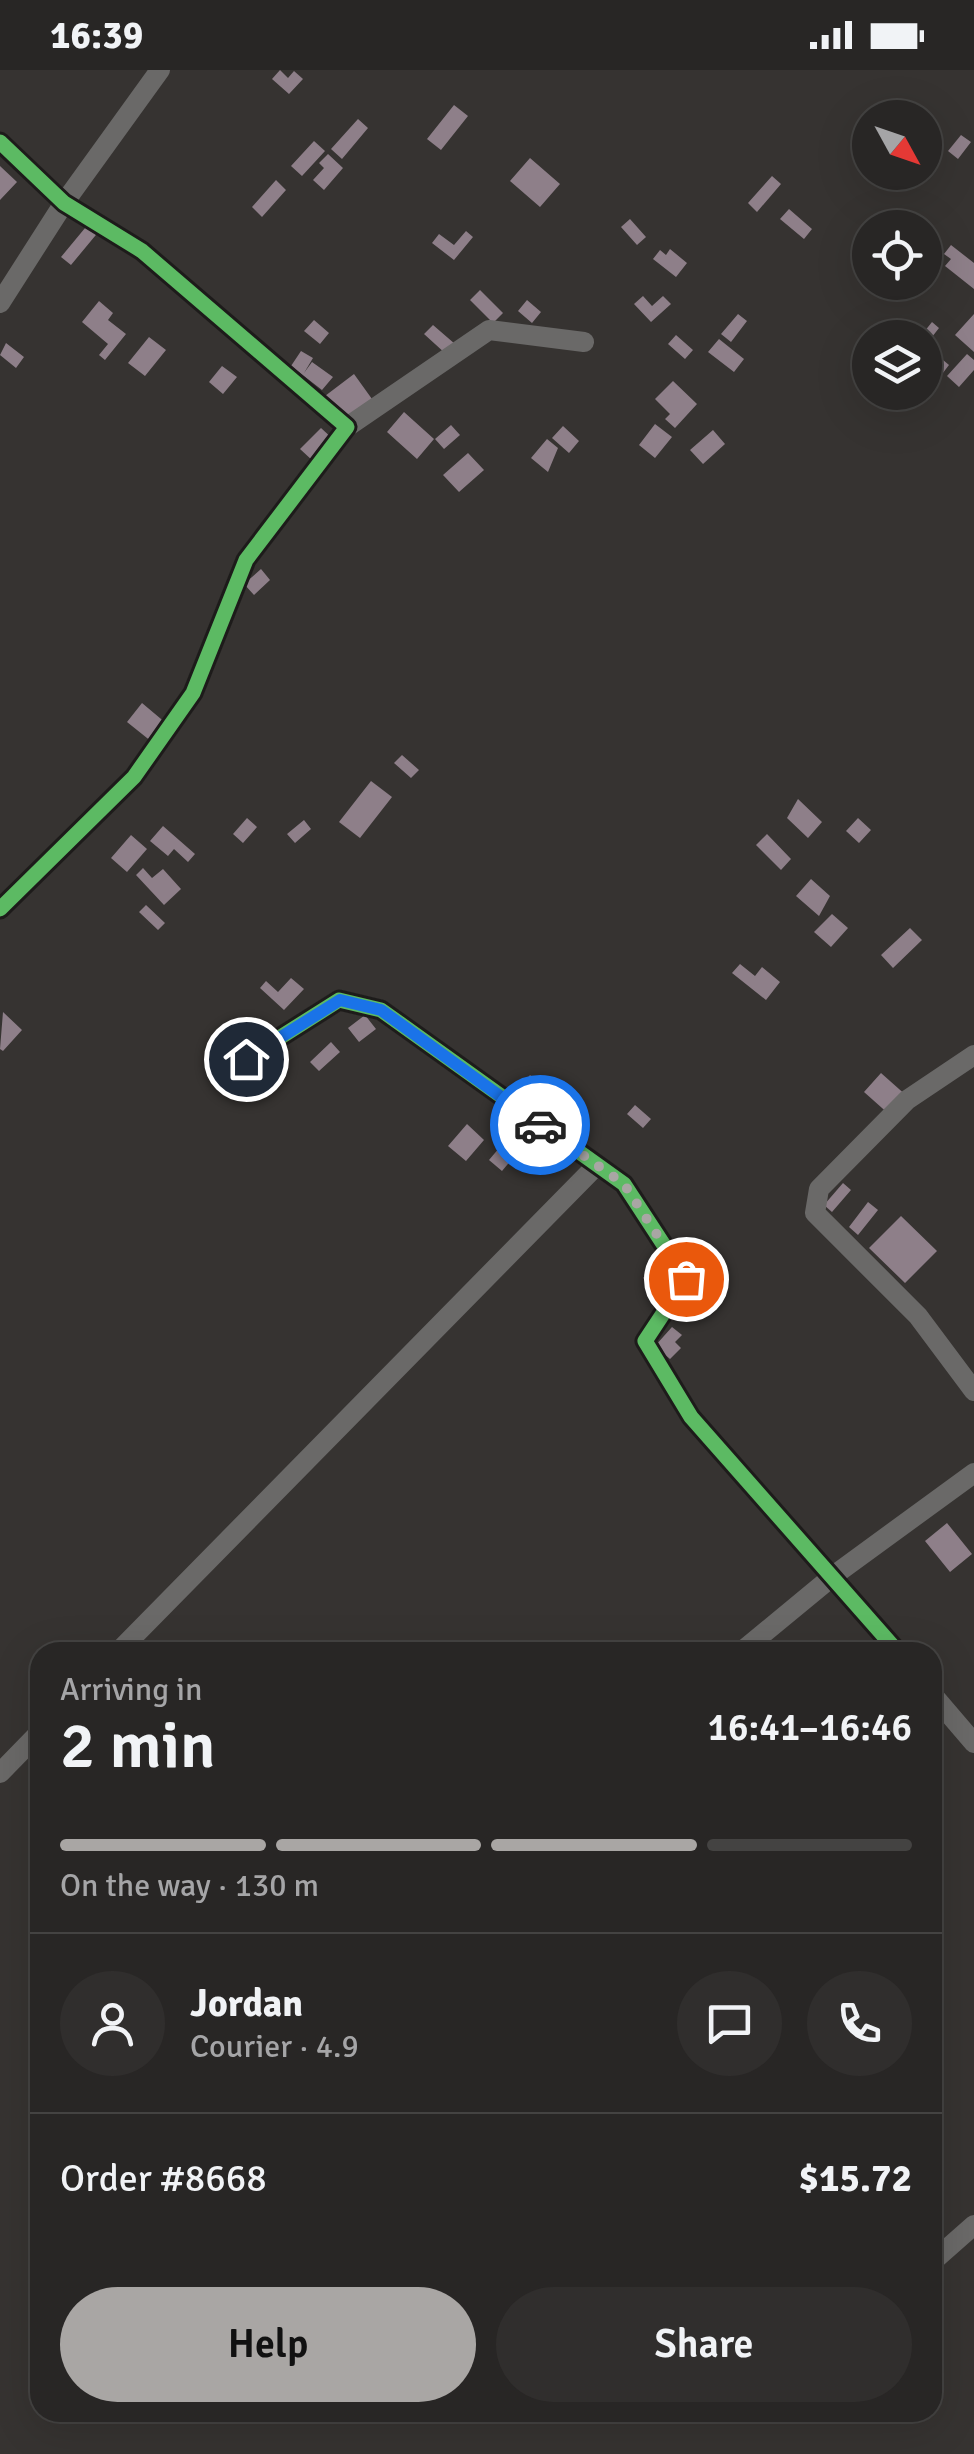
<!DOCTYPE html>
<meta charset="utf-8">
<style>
:root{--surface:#282625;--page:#302e2d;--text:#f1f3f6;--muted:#a5a5a7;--line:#444342;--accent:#a9a6a4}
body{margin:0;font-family:Signika,sans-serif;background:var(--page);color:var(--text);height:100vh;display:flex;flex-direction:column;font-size:38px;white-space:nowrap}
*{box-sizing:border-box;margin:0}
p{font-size:32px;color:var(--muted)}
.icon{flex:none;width:55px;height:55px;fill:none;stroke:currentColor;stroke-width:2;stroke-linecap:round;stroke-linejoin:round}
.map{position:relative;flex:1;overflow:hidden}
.drawer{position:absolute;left:30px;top:1572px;width:912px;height:780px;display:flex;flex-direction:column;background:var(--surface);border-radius:30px;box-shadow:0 10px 40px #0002,0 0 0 2px var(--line)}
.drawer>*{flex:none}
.needle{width:65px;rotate:130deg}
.tools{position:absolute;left:852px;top:30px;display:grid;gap:20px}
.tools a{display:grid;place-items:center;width:90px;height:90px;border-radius:50%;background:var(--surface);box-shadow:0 10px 40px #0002,0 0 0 2px var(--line);font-size:50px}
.pin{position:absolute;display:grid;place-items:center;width:85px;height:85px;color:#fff;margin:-42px;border:5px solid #fff;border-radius:50%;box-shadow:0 2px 10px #0007}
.courier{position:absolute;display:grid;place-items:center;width:100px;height:100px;margin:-50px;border:8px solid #1a73e8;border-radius:50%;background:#fff;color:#222;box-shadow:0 2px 12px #0007}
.head em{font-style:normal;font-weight:600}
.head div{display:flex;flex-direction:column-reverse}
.head{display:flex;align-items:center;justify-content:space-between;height:170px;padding:0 30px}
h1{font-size:65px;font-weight:600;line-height:75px}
.bar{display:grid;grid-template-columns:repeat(4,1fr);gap:15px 10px;align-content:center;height:120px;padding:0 30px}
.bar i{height:12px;border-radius:8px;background:var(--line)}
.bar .on{background:var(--accent)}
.bar p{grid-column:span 4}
.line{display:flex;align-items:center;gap:25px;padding:0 30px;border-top:2px solid var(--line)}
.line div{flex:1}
.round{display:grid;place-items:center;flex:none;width:105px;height:105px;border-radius:52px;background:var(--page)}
.cta{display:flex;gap:20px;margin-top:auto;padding:20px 30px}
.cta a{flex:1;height:115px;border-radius:60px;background:var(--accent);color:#111;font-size:40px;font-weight:600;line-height:115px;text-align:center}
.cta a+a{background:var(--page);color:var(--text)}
.status{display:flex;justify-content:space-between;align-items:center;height:70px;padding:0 50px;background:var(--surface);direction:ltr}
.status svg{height:28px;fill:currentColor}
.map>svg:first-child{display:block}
.building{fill:#8e7f89}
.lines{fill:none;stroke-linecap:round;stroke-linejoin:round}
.street{stroke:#6a6968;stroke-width:20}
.cycleway-casing{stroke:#1d1b1a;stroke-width:21}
.cycleway{stroke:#5cba63;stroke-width:15}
.done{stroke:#a9a6a4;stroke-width:10;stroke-dasharray:0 18}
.route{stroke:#1a73e8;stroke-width:12}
</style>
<div class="status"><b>16:39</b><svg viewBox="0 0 49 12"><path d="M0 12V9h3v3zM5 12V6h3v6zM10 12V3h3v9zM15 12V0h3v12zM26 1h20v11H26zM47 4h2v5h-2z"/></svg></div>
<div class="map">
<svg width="974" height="2384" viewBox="0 0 974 2384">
<rect width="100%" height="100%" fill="#363331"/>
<!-- building -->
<path class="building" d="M280,0L288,8L294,1L303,9L289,24L272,9Z
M454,35L468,46L441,80L427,69Z
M358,49L368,58L342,89L331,79Z
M961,65L971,72L958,89L948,81Z
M314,71L325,81L302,106L291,96Z
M328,84L343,98L324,120L313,110L324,98L319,93Z
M530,88L560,114L540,137L510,111Z
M0,96L17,112L0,130Z
M772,106L781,114L757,142L748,133Z
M276,110L286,120L262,147L252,137Z
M789,139L812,159L804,169L780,149Z
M630,149L646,167L637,175L621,157Z
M90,152L100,160L71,195L61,187Z
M466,161L473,167L454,190L432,173L439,164L454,175Z
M951,175L974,193V219L945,196L951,189L944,184Z
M670,179L687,193L676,207L653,189L660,180L666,185Z
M480,220L503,243L493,253L470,230Z
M643,226L652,236L663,226L671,234L651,252L634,234Z
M527,230L541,242L532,253L518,241Z
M99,231L113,243L108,250L126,264L105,290L99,285L108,274L82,252Z
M738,244L747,251L731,272L721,264Z
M974,244V282L955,265Z
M314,250L329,263L320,274L304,261Z
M932,252L939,258L925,276V268H904L914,255L924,262Z
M433,255L455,274L446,284L424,264Z
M676,265L693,280L685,289L668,274Z
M149,267L166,280L145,306L128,293Z
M719,269L744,289L734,302L708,282Z
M6,273L24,287L16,298L0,285Z
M930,279L949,295L939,308L925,297Z
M301,281L313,288L304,303L312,292L333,307L322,320L291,296Z
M967,284L974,290V300L959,317L947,306Z
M222,296L237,307L223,324L209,312Z
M354,304L372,329L344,351L325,326Z
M673,311L697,334L675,358L665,349L670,344L655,329Z
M404,342L434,369L417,389L387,362Z
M655,354L672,367L655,388L639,375Z
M451,355L460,365L444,379L435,369Z
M563,356L579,371L569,383L552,368Z
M321,358L334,370L313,391L300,379Z
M713,360L725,374L703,394L690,380Z
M547,369L558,378L548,402L531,388Z
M468,383L484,400L459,422L443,405Z
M261,499L270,510L254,525L244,514Z
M142,633L167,654L152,672L127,652Z
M402,685L419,700L411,708L394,693Z
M371,711L392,727L360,768L339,752Z
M798,729L822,752L808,768L787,748Z
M247,748L257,757L243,773L233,764Z
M858,748L871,760L859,773L846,761Z
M304,750L311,759L295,773L287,764Z
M163,756L195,784L188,792L174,779L168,786L150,771Z
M767,764L791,789L781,800L756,775Z
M131,765L147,779L127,802L111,788Z
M143,798L152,808L163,799L181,819L164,835L136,805Z
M811,809L830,826L819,846L796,826Z
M146,835L165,853L158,860L139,842Z
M832,844L848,858L831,877L814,862Z
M910,858L922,870L893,898L881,885Z
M740,894L755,906L762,897L780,912L766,930L732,903Z
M291,908L304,919L284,940L260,918L266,911L278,922Z
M3,942L22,960L3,981L0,979Z
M365,945L376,959L359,972L348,958Z
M331,972L340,982L319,1001L310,992Z
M881,1003L908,1027L891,1046L864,1022Z
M530,1005L550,1022L539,1037L518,1020Z
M635,1035L651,1049L643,1058L627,1044Z
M467,1054L484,1070L466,1091L448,1076Z
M500,1077L513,1088L502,1101L489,1090Z
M843,1113L851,1120L832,1142L824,1135Z
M868,1132L878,1140L858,1165L849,1157Z
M901,1146L937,1181L905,1213L869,1178Z
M657,1193L681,1214L667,1230L643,1208Z
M672,1257L682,1265L675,1272L681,1278L670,1289L655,1276Z
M947,1453L972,1484L950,1502L925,1471Z"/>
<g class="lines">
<!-- street -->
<path class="street" d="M0,72L64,133L142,181L347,357L246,490L193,623L134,707L0,839
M0,233L64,133L160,0
M347,357L489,260L584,272
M974,985L907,1030L819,1119L815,1143L918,1246L974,1321
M246,989L339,930L381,940L624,1114L686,1209L645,1271L691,1347L898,1582
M118,1582L597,1095
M741,1582L833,1506L974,1403
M932,1624L974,1673
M0,1703L40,1662
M932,2192L974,2155"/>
<defs>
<path id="cycleway" d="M0,72L64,133L142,181L347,357L246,490L193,623L134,707L0,839
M246,989L339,930L381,940L624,1114L686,1209L645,1271L691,1347L898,1582"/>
</defs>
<!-- cycleway casing -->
<use href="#cycleway" class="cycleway-casing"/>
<!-- cycleway -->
<use href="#cycleway" class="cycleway"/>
</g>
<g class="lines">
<!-- done -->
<path class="done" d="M540,1055L624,1114L686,1209"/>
<!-- route -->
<path class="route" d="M246,989L340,930L381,940L540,1055"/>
</g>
</svg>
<div class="tools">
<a><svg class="needle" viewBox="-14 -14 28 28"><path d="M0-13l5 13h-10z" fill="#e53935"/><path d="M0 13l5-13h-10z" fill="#a5a5a7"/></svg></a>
<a><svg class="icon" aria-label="locate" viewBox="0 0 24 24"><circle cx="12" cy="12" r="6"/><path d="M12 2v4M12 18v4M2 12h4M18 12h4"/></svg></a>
<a><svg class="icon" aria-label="layers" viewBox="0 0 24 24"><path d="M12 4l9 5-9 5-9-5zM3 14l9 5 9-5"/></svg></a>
</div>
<div class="pin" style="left:686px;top:1209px;background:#ea580c"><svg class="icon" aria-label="bag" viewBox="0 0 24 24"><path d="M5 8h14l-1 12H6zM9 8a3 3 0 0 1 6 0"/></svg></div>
<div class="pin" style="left:246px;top:989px;background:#1f2937"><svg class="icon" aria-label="home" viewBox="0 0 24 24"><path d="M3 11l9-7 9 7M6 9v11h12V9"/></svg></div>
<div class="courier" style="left:540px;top:1055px"><svg class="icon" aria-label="car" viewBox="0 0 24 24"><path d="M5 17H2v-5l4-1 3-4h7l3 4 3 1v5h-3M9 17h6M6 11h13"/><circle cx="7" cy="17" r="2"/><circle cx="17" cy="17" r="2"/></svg></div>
<section class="drawer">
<div class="head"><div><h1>2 min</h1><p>Arriving in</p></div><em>16:41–16:46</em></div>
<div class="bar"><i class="on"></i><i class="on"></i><i class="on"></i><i></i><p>On the way · 130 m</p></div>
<div class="line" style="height:180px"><a class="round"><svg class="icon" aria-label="person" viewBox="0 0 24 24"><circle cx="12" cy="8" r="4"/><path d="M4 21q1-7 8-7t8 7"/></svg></a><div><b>Jordan</b><p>Courier · 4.9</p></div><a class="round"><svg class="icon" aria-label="chat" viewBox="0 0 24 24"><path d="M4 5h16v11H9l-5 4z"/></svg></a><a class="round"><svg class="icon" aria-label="phone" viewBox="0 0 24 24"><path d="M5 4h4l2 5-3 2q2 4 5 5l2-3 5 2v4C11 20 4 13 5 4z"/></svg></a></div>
<div class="line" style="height:130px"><div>Order #8668</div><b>$15.72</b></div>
<div class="cta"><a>Help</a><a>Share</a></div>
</section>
</div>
